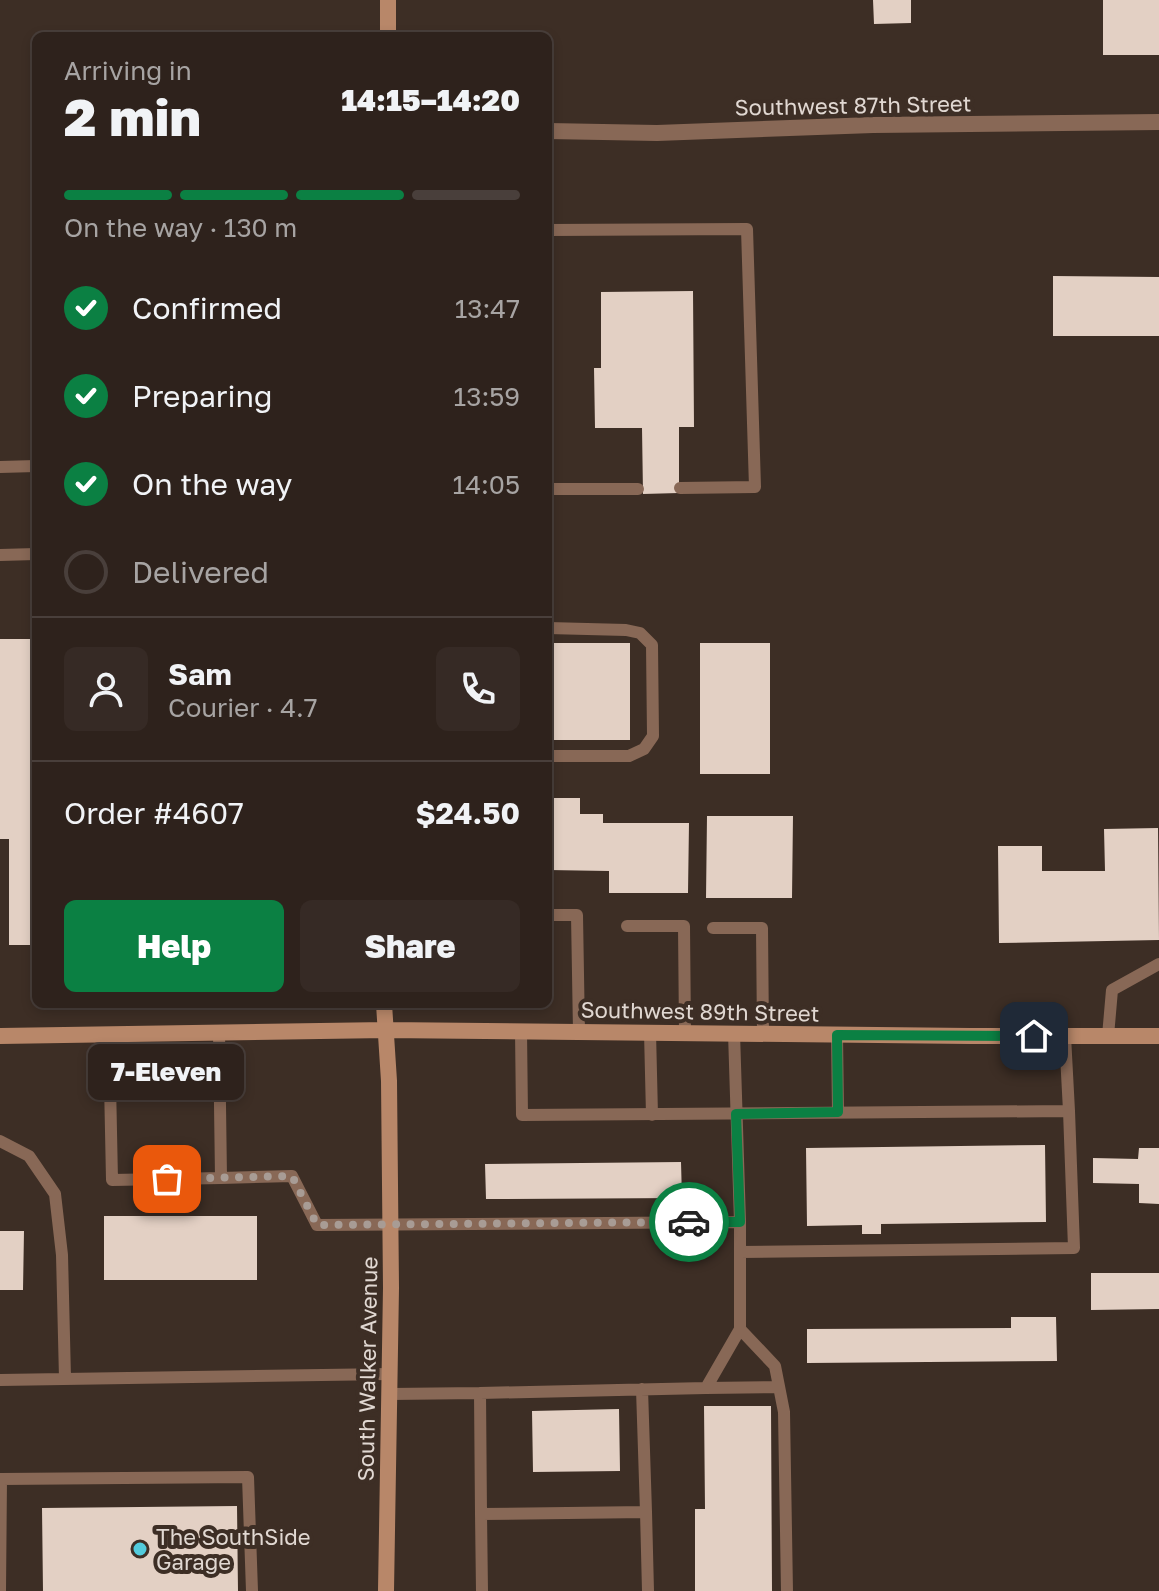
<!DOCTYPE html>
<meta charset="utf-8">
<style>
:root{--surface:#2e221c;--page:#362a25;--text:#f1f3f6;--muted:#a7a4a3;--line:#493f3b;--accent:#0b8043}
body{margin:0;font-family:"Golos Text",sans-serif;background:var(--page);color:var(--text);height:100vh;display:flex;flex-direction:column;font-size:30px;white-space:nowrap}
*{box-sizing:border-box;margin:0}
p{font-size:26px;color:var(--muted)}
.icon{flex:none;width:44px;height:44px;fill:none;stroke:currentColor;stroke-width:2;stroke-linecap:round;stroke-linejoin:round}
.map{position:relative;flex:1;overflow:hidden}
.drawer{position:absolute;left:32px;top:32px;width:520px;height:976px;display:flex;flex-direction:column;background:var(--surface);border-radius:12px;box-shadow:0 4px 12px #0003,0 0 0 2px var(--line)}
.drawer>*{flex:none}
.pin{position:absolute;display:grid;place-items:center;width:68px;height:68px;color:#fff;margin:-34px;border-radius:16px;box-shadow:0 4px 12px #0006}
.courier{position:absolute;display:grid;place-items:center;width:80px;height:80px;margin:-40px;border:6px solid #0b8043;border-radius:50%;background:#fff;color:#222;box-shadow:0 2px 10px #0007}
.bubble{position:absolute;height:56px;border-radius:12px;background:var(--surface);box-shadow:0 4px 12px #0003,0 0 0 2px var(--line);font-size:26px;font-weight:800;line-height:56px;text-align:center}
.head em{font-style:normal;font-weight:800}
.head div{display:flex;flex-direction:column-reverse}
.head{display:flex;align-items:center;justify-content:space-between;height:136px;padding:0 32px}
h1{font-size:52px;font-weight:800;line-height:60px}
.bar{display:grid;grid-template-columns:repeat(4,1fr);gap:12px 8px;align-content:center;height:96px;padding:0 32px}
.bar i{height:10px;border-radius:6px;background:var(--line)}
.bar .current{background:var(--accent)}
.bar p{grid-column:span 4}
.line{display:flex;align-items:center;gap:20px;padding:0 32px;border-top:2px solid var(--line)}
.line div{flex:1}
.round{display:grid;place-items:center;flex:none;width:84px;height:84px;border-radius:12px;background:var(--page)}
ol{padding:0 32px;list-style:none}
li{display:flex;align-items:center;gap:24px;height:88px}
li p{margin-inline-start:auto}
li .icon{padding:8px;border-radius:50%;background:var(--accent);color:#fff;stroke-width:4}
li:last-child{color:var(--muted)}
li i{width:44px;height:44px;border:4px solid var(--line);border-radius:50%}
.primary-button{display:flex;gap:16px;margin-top:auto;padding:16px 32px}
.primary-button a{flex:1;height:92px;border-radius:12px;background:var(--accent);color:#fff;font-size:32px;font-weight:800;line-height:92px;text-align:center}
.primary-button a+a{background:var(--page);color:var(--text)}
.map>svg:first-child{display:block}
.building{fill:#e3d0c4}
.lines{fill:none;stroke-linecap:round;stroke-linejoin:round}
.lane{stroke:#886856;stroke-width:12}
.street{stroke:#886856;stroke-width:16}
.secondary{stroke:#b88769;stroke-width:16}
.done{stroke:#a89c95;stroke-width:8;stroke-dasharray:0 14.4}
.route{stroke:#0b8043;stroke-width:10}
.poi-dot{fill:#53cbdc;stroke:#3d2e25;stroke-width:3}
.labels{text-anchor:middle;dominant-baseline:central;stroke-width:8;stroke-linejoin:round;paint-order:stroke}
.street-label{font-size:22px;fill:#e1d8d2;stroke:#3d2e25}
.poi-label{font-size:22px;fill:#e1d8d2;stroke:#3d2e25;text-anchor:start}
</style>
<div class="map">
<svg width="1159" height="1591" viewBox="0 0 1159 1591">
<rect width="100%" height="100%" fill="#3d2e25"/>
<!-- building -->
<path class="building" d="M873,0H911V23L874,24Z
M1103,0H1159V55H1103Z
M1053,276L1159,277V336H1053Z
M693,291L694,427H679V493L643,494L642,428H595L594,368H601V292Z
M0,639H31L32,781H36V945H9V839H0Z
M548,643H630V740H548Z
M700,643H770V774H700Z
M548,798H580V814H603V823H689L688,893H609V871L548,870Z
M707,816H793L792,898H706Z
M1158,828L1159,940L999,943L998,846H1042V871H1105L1104,829Z
M1045,1145L1046,1222L881,1224V1234H862V1225L807,1226L806,1148Z
M1139,1148H1159V1204L1139,1203V1184L1093,1183V1158L1138,1159Z
M681,1162L682,1198L486,1199L485,1164Z
M104,1216H257V1280H104Z
M0,1231H24L23,1290H0Z
M1091,1273H1159V1309L1091,1310Z
M1011,1317H1056L1057,1361L807,1363V1329L1011,1328Z
M704,1406H771L772,1591H695V1509H705Z
M619,1409L620,1471L533,1472L532,1411Z
M237,1506L238,1591H43L42,1508Z"/>
<g class="lines">
<!-- lane -->
<path class="lane" d="M548,230L747,229L755,487L680,488
M0,467L36,466
M548,489H638
M0,555L36,554
M548,628L626,630L640,633L652,645L653,736L644,749L629,756H548
M548,915H577L579,1032
M627,926H684L685,1033
M713,928H762L763,1034
M521,1031L522,1115L1069,1111L1065,1036
M650,1032L652,1115
M734,1033L740,1222
M109,1034L112,1180L221,1178L219,1032
M837,1035L838,1112
M1108,1036L1112,990L1159,964
M0,1141L29,1156L55,1194L62,1255L65,1378
M221,1178L292,1176L317,1225L740,1222V1329L775,1366L784,1412L787,1591
M740,1252L1074,1248L1069,1111
M0,1380L390,1374
M706,1388L779,1387
M642,1389L646,1512
M480,1393L706,1388L740,1329
M390,1394L480,1393L481,1514
M0,1591L1,1479L248,1477L252,1591
M482,1591L481,1514L646,1512L648,1591"/>
<!-- street -->
<path class="street" d="M548,131L657,133L873,125L1159,122"/>
<!-- secondary -->
<path class="secondary" d="M388,36V0
M384,1004L389,1081L391,1288L386,1591
M0,1036L386,1030L970,1036H1159"/>
</g>
<g class="lines">
<!-- done -->
<path class="done" d="M167,1179L292,1176L317,1225L689,1222"/>
<!-- route -->
<path class="route" d="M689,1222H740L736,1114L838,1112L837,1035L1034,1036"/>
</g>
<!-- markers -->
<circle class="poi-dot" cx="140" cy="1549" r="8"/>
<g class="labels">
<!-- street labels -->
<g class="street-label">
<text transform="translate(853 105) rotate(-1)">Southwest 87th Street</text>
<text transform="translate(700 1011) rotate(1)">Southwest 89th Street</text>
<text transform="translate(367 1369) rotate(-89)">South Walker Avenue</text>
</g>
<!-- poi labels -->
<g class="poi-label">
<text x="156" y="1536">The SouthSide<tspan x="156" dy="25">Garage</tspan></text>
</g>
</g>
</svg>
<div class="pin" style="left:167px;top:1179px;background:#ea580c"><svg class="icon" aria-label="bag" viewBox="0 0 24 24"><path d="M5 8h14l-1 12H6zM9 8a3 3 0 0 1 6 0"/></svg></div>
<div class="pin" style="left:1034px;top:1036px;background:#1f2937"><svg class="icon" aria-label="home" viewBox="0 0 24 24"><path d="M3 11l9-7 9 7M6 9v11h12V9"/></svg></div>
<div class="courier" style="left:689px;top:1222px"><svg class="icon" aria-label="car" viewBox="0 0 24 24"><path d="M5 17H2v-5l4-1 3-4h7l3 4 3 1v5h-3M9 17h6M6 11h13"/><circle cx="7" cy="17" r="2"/><circle cx="17" cy="17" r="2"/></svg></div>
<div class="bubble" style="left:88px;top:1044px;width:156px">7-Eleven</div>
<section class="drawer">
<div class="head"><div><h1>2 min</h1><p>Arriving in</p></div><em>14:15–14:20</em></div>
<div class="bar"><i class="current"></i><i class="current"></i><i class="current"></i><i></i><p>On the way · 130 m</p></div>
<ol>
<li><svg class="icon" aria-label="check" viewBox="0 0 24 24"><path d="M5 12l5 5 9-10"/></svg>Confirmed<p>13:47</p></li>
<li><svg class="icon" aria-label="check" viewBox="0 0 24 24"><path d="M5 12l5 5 9-10"/></svg>Preparing<p>13:59</p></li>
<li><svg class="icon" aria-label="check" viewBox="0 0 24 24"><path d="M5 12l5 5 9-10"/></svg>On the way<p>14:05</p></li>
<li><i></i>Delivered</li>
</ol>
<div class="line" style="height:144px"><a class="round"><svg class="icon" aria-label="person" viewBox="0 0 24 24"><circle cx="12" cy="8" r="4"/><path d="M4 21q1-7 8-7t8 7"/></svg></a><div><b>Sam</b><p>Courier · 4.7</p></div><a class="round"><svg class="icon" aria-label="phone" viewBox="0 0 24 24"><path d="M5 4h4l2 5-3 2q2 4 5 5l2-3 5 2v4C11 20 4 13 5 4z"/></svg></a></div>
<div class="line" style="height:104px"><div>Order #4607</div><b>$24.50</b></div>
<div class="primary-button"><a>Help</a><a>Share</a></div>
</section>
</div>
